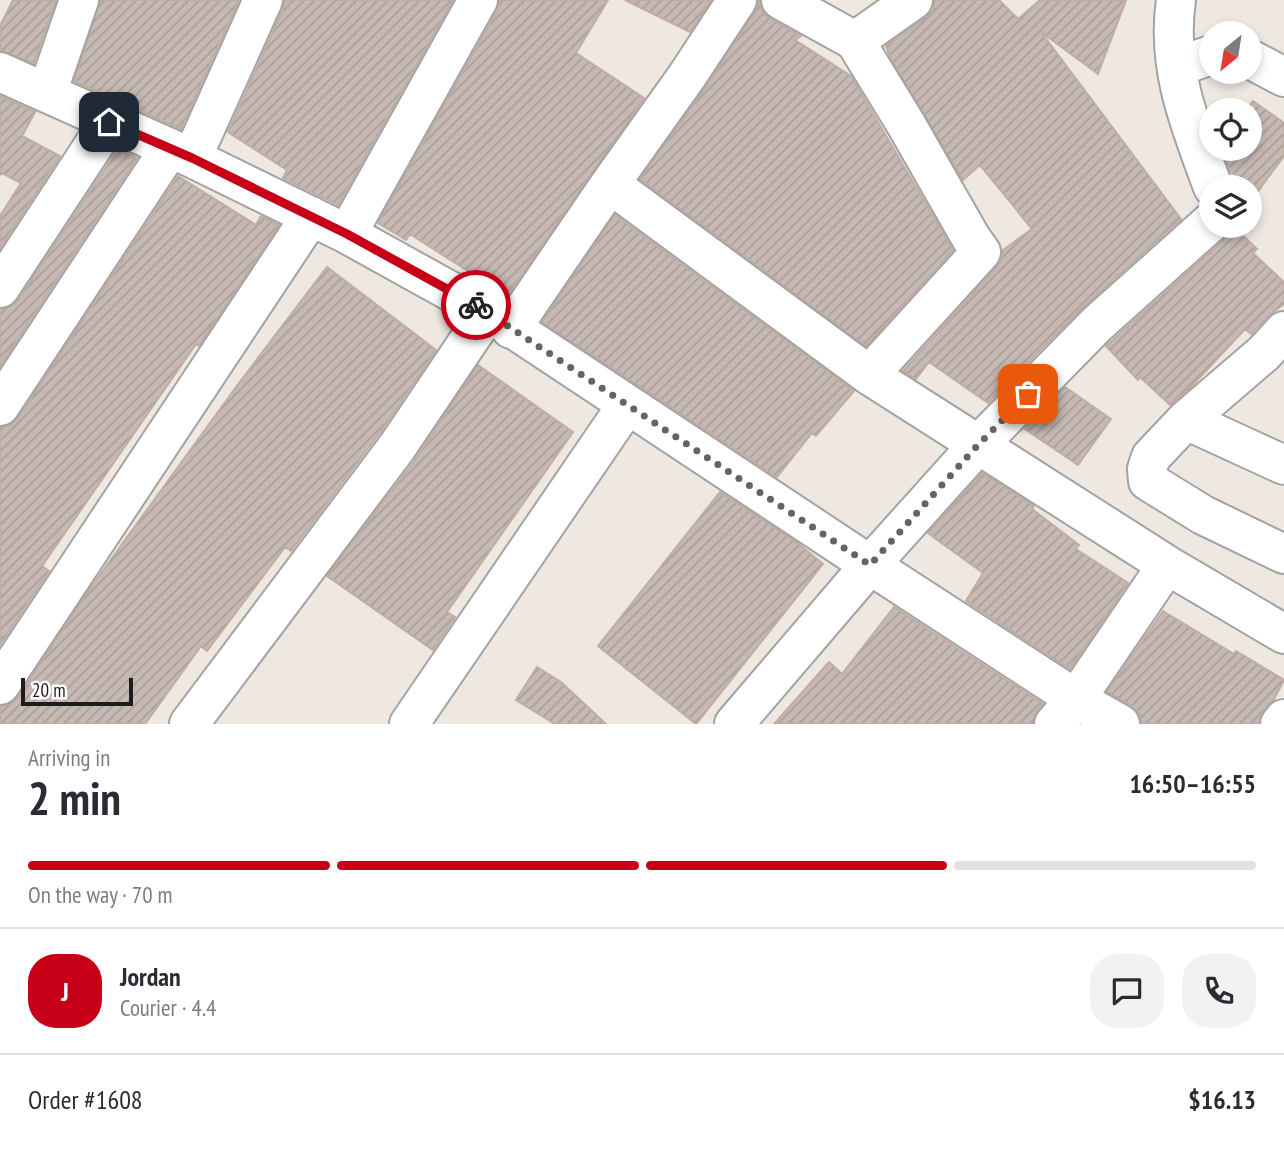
<!DOCTYPE html>
<meta charset="utf-8">
<style>
:root{--surface:#fff;--page:#f2f2f3;--text:#2b2b33;--muted:#7c7c81;--line:#e1e1e2;--accent:#c80017}
body{margin:0;font-family:"PT Sans Narrow",sans-serif;background:var(--page);color:var(--text);height:100vh;display:flex;flex-direction:column;font-size:26px;white-space:nowrap}
*{box-sizing:border-box;margin:0}
p{font-size:23px;color:var(--muted)}
.icon{flex:none;width:38px;height:38px;fill:none;stroke:currentColor;stroke-width:2;stroke-linecap:round;stroke-linejoin:round}
.map{position:relative;height:724px;overflow:hidden}
.drawer{display:flex;flex-direction:column;background:var(--surface);flex:1}
.drawer>*{flex:none}
.needle{width:46px;rotate:210deg}
.buttons{position:absolute;left:1199px;top:21px;display:grid;gap:14px}
.buttons a{display:grid;place-items:center;width:63px;height:63px;border-radius:50%;background:var(--surface);box-shadow:0 4px 10px #0003;font-size:35px}
.scale{position:absolute;left:21px;bottom:18px;width:112px;box-sizing:border-box;padding-left:7px;border:4px solid #1c1c1c;border-top:0;font-size:19px;line-height:24px;white-space:nowrap;color:#1c1c1c;-webkit-text-stroke:5px #fff;paint-order:stroke}
.pin{position:absolute;display:grid;place-items:center;width:60px;height:60px;color:#fff;margin:-30px;border-radius:14px;box-shadow:0 4px 10px #0006}
.courier{position:absolute;display:grid;place-items:center;width:70px;height:70px;margin:-35px;border:5px solid #c80017;border-radius:50%;background:#fff;color:#222;box-shadow:0 2px 9px #0007}
.head em{font-style:normal;font-weight:800}
.head div{display:flex;flex-direction:column-reverse}
.head{display:flex;align-items:center;justify-content:space-between;height:119px;padding:0 28px}
h1{font-size:46px;font-weight:800;line-height:52px}
.bar{display:grid;grid-template-columns:repeat(4,1fr);gap:10px 7px;align-content:center;height:84px;padding:0 28px}
.bar i{height:9px;border-radius:5px;background:var(--line)}
.bar .on{background:var(--accent)}
.bar p{grid-column:span 4}
.line{display:flex;align-items:center;gap:18px;padding:0 28px;border-top:2px solid var(--line)}
.line div{flex:1}
.round{display:grid;place-items:center;flex:none;width:74px;height:74px;border-radius:28px;background:var(--page)}
.map>svg:first-child{display:block}
.building{fill:url(#building-hatch);stroke:#c1aca2;stroke-width:2}
.lines{fill:none;stroke-linecap:round;stroke-linejoin:round}
.minor-casing{stroke:#a3a3a3;stroke-width:42}
.minor{stroke:#fff;stroke-width:38}
.done{stroke:#666361;stroke-width:7;stroke-dasharray:0 12.6}
.route{stroke:#c80017;stroke-width:9}
</style>
<div class="map">
<svg width="1284" height="724" viewBox="0 0 1284 724">
<defs>
<pattern id="building-hatch" width="6" height="6" patternUnits="userSpaceOnUse" patternTransform="scale(1.75)"><rect width="6" height="6" fill="#c6b9b4"/><path d="M-1 1l2-2M0 6l6-6M5 7l2-2" fill="none" stroke="#aa9e9a"/></pattern>
</defs>
<rect width="100%" height="100%" fill="#eee8e1"/>
<!-- building -->
<path class="building" d="M13,0H56L34,63L0,51V26Z
M100,0H239L181,129L74,81Z
M284,0H453L338,205L283,178L287,170L228,132L283,9Z
M500,0H608L576,53L644,98L507,296L410,234L406,240L378,223L497,11Z
M625,0H711L690,32Z
M759,0L762,11L770,19L801,36L795,40L851,76L953,250L866,346L640,179L705,88L755,12Z
M935,0H999L1018,19L1040,0H1126L1098,74L1041,32L1181,219L1081,309L988,403L929,362L916,379L903,371L997,267L1002,259L1003,250L1032,229L980,165L963,180L890,57L886,46L926,17L933,10Z
M0,96L35,112L22,136L60,156L0,248V216L21,183L2,173L0,175Z
M1253,101L1284,123V156L1258,191L1230,171L1222,149H1250V110H1246Z
M118,149L137,158L0,366V310L10,307L18,300Z
M178,176L256,225L261,216L279,225L199,346L196,344L42,566L49,571L0,645V428L10,425L18,418Z
M615,215L854,391L816,436L812,433L777,477L542,322Z
M1233,226L1257,249L1253,253L1284,282V304L1268,316L1251,334L1245,329L1191,387L1170,405L1140,377L1138,380L1106,346L1226,238Z
M327,267L436,350L379,434L291,551L285,547L207,651L201,646L145,724H0V707L10,704L18,697L88,591L239,383Z
M478,365L573,432L447,612L455,617L433,650L327,576L415,460Z
M1065,387L1111,419L1078,465L1025,429Z
M982,473L1034,506L1032,509L1079,545L1076,549L1128,583L1070,669L966,601L983,573L928,533Z
M720,492L796,542L823,564L696,724L598,646Z
M894,607L1043,704L1037,710L1033,724H774L829,662L842,674Z
M1163,611L1234,654L1236,651L1284,680L1273,701L1263,711L1259,724H1142L1139,714L1131,705L1107,692Z
M537,667L561,682L606,724H555L516,700Z"/>
<g class="lines">
<defs>
<path id="minor" d="M737,0L687,76L610,184L869,375L1167,565L1284,634
M781,0L855,41L913,0
M1176,0C1166,68 1190,125 1213,187
M855,41L907,126L971,238L981,252L869,375
M1250,59L1284,77
M1177,67L1211,55
M0,72L192,158L347,234L488,312L870,565L1076,699L1120,724
M47,93L79,0
M192,158L263,0
M347,234L478,0
M0,288L109,122
M511,329L610,184
M1284,331L1264,353L1186,420L1151,457L1147,469L1148,481L1203,515L1284,554
M0,406L170,148
M1186,420L1284,465
M0,685L311,216
M189,724L397,447L488,312
M409,724L627,405
M734,724L870,565L977,446L1097,324L1211,222
M1054,724L1076,699L1167,565
M1280,724L1284,719"/>
</defs>
<!-- minor casing -->
<use href="#minor" class="minor-casing"/>
<!-- minor -->
<use href="#minor" class="minor"/>
</g>
<g class="lines">
<!-- done -->
<path class="done" d="M476,305L870,565L977,446L1028,394"/>
<!-- route -->
<path class="route" d="M109,122L192,158L347,234L476,305"/>
</g>
</svg>
<div class="buttons">
<a><svg class="needle" viewBox="-14 -14 28 28"><path d="M0-13l5 13h-10z" fill="#e53935"/><path d="M0 13l5-13h-10z" fill="#7c7c81"/></svg></a>
<a><svg class="icon" aria-label="locate" viewBox="0 0 24 24"><circle cx="12" cy="12" r="6"/><path d="M12 2v4M12 18v4M2 12h4M18 12h4"/></svg></a>
<a><svg class="icon" aria-label="layers" viewBox="0 0 24 24"><path d="M12 4l9 5-9 5-9-5zM3 14l9 5 9-5"/></svg></a>
</div>
<div class="scale">20 m</div>
<div class="pin" style="left:1028px;top:394px;background:#ea580c"><svg class="icon" aria-label="bag" viewBox="0 0 24 24"><path d="M5 8h14l-1 12H6zM9 8a3 3 0 0 1 6 0"/></svg></div>
<div class="pin" style="left:109px;top:122px;background:#1f2937"><svg class="icon" aria-label="home" viewBox="0 0 24 24"><path d="M3 11l9-7 9 7M6 9v11h12V9"/></svg></div>
<div class="courier" style="left:476px;top:305px"><svg class="icon" aria-label="bike" viewBox="0 0 24 24"><circle cx="6" cy="16" r="4"/><circle cx="18" cy="16" r="4"/><path d="M6 16l4-8h5l3 8M10 8l3 8H6M13 5h3"/></svg></div>
</div>
<section class="drawer">
<div class="head"><div><h1>2 min</h1><p>Arriving in</p></div><em>16:50–16:55</em></div>
<div class="bar"><i class="on"></i><i class="on"></i><i class="on"></i><i></i><p>On the way · 70 m</p></div>
<div class="line" style="height:126px"><b class="round" style="background:var(--accent);color:#fff">J</b><div><b>Jordan</b><p>Courier · 4.4</p></div><a class="round"><svg class="icon" aria-label="chat" viewBox="0 0 24 24"><path d="M4 5h16v11H9l-5 4z"/></svg></a><a class="round"><svg class="icon" aria-label="phone" viewBox="0 0 24 24"><path d="M5 4h4l2 5-3 2q2 4 5 5l2-3 5 2v4C11 20 4 13 5 4z"/></svg></a></div>
<div class="line" style="height:91px"><div>Order #1608</div><b>$16.13</b></div>
</section>
